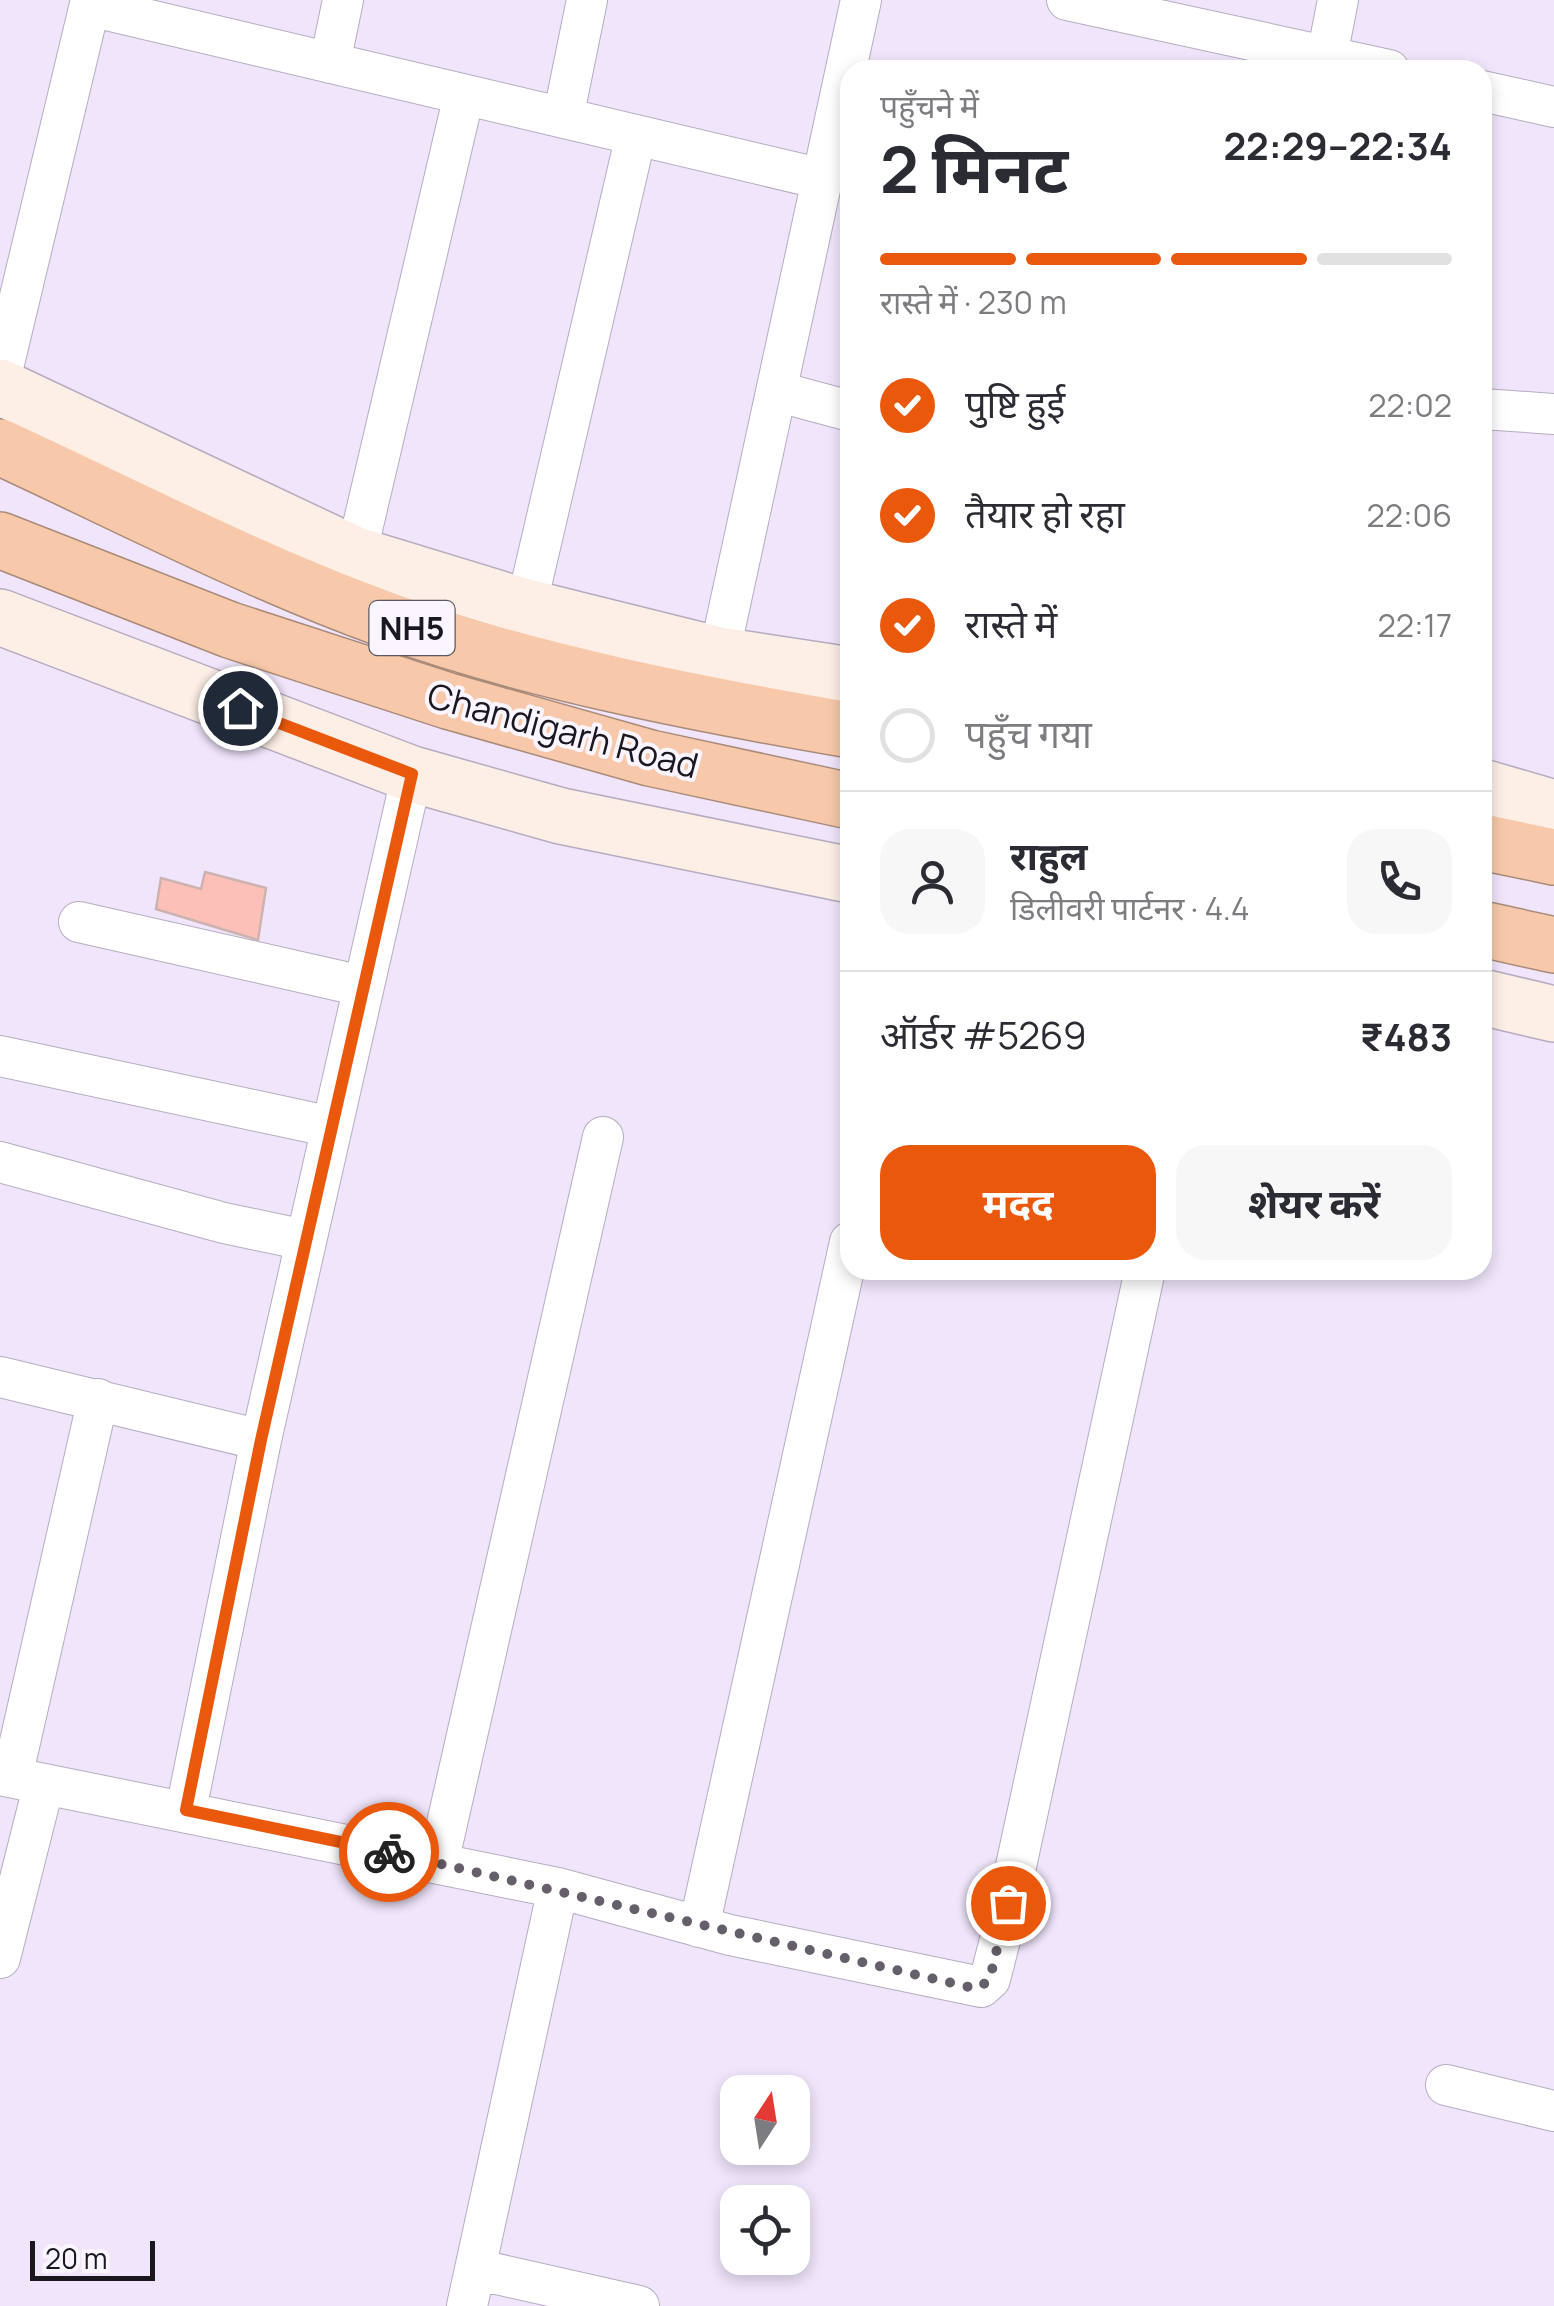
<!DOCTYPE html>
<html lang="hi">
<meta charset="utf-8">
<style>
:root{--surface:#fff;--page:#f7f7f7;--text:#2b2b33;--muted:#7c7c81;--line:#e1e1e2;--accent:#ea580c}
body{margin:0;font-family:Manrope,"Noto Sans Devanagari",sans-serif;background:var(--page);color:var(--text);height:100vh;display:flex;flex-direction:column;font-size:38px;white-space:nowrap}
*{box-sizing:border-box;margin:0}
p{font-size:32px;color:var(--muted)}
.icon{flex:none;width:55px;height:55px;fill:none;stroke:currentColor;stroke-width:2;stroke-linecap:round;stroke-linejoin:round}
.map{position:relative;flex:1;overflow:hidden}
.sheet{position:absolute;left:840px;top:60px;width:652px;height:1220px;display:flex;flex-direction:column;background:var(--surface);border-radius:30px;box-shadow:0 5px 15px #0003}
.sheet>*{flex:none}
.needle{width:65px;rotate:12deg}
.tools{position:absolute;left:720px;top:2075px;display:grid;gap:20px}
.tools a{display:grid;place-items:center;width:90px;height:90px;border-radius:20px;background:var(--surface);box-shadow:0 5px 15px #0003;font-size:50px}
.scale{position:absolute;left:30px;bottom:25px;width:125px;box-sizing:border-box;padding-left:10px;border:5px solid #1a171e;border-top:0;font-size:28px;line-height:35px;white-space:nowrap;color:#1a171e;-webkit-text-stroke:8px #faf5fe;paint-order:stroke}
.pin{position:absolute;display:grid;place-items:center;width:85px;height:85px;color:#fff;margin:-42px;border:5px solid #fff;border-radius:50%;box-shadow:0 2px 10px #0007}
.courier{position:absolute;display:grid;place-items:center;width:100px;height:100px;margin:-50px;border:8px solid #ea580c;border-radius:50%;background:#fff;color:#222;box-shadow:0 2px 12px #0007}
.head em{font-style:normal;font-weight:700}
.head div{display:flex;flex-direction:column-reverse}
.head{display:flex;align-items:center;justify-content:space-between;height:170px;padding:0 40px}
h1{font-size:65px;font-weight:700;line-height:75px}
.bar{display:grid;grid-template-columns:repeat(4,1fr);gap:15px 10px;align-content:center;height:120px;padding:0 40px}
.bar i{height:12px;border-radius:8px;background:var(--line)}
.bar .selected{background:var(--accent)}
.bar p{grid-column:span 4}
.line{display:flex;align-items:center;gap:25px;padding:0 40px;border-top:2px solid var(--line)}
.line div{flex:1}
.round{display:grid;place-items:center;flex:none;width:105px;height:105px;border-radius:30px;background:var(--page)}
ol{padding:0 40px;list-style:none}
li{display:flex;align-items:center;gap:30px;height:110px}
li p{margin-inline-start:auto}
li .icon{padding:10px;border-radius:50%;background:var(--accent);color:#fff;stroke-width:4}
li:last-child{color:var(--muted)}
li i{width:55px;height:55px;border:5px solid var(--line);border-radius:50%}
.button{display:flex;gap:20px;margin-top:auto;padding:20px 40px}
.button a{flex:1;height:115px;border-radius:30px;background:var(--accent);color:#fff;font-size:40px;font-weight:700;line-height:115px;text-align:center}
.button a+a{background:var(--page);color:var(--text)}
.map>svg:first-child{display:block}
.building{fill:#fdc0b8;stroke:#cdb3af;stroke-width:2.5}
.lines{fill:none;stroke-linecap:round;stroke-linejoin:round}
.street-casing{stroke:#b6acc1;stroke-width:42}
.secondary-casing{stroke:#b6acc1;stroke-width:58}
.highway-casing{stroke:#aa8b79;stroke-width:58}
.street{stroke:#fff;stroke-width:40}
.secondary{stroke:#fdefe6;stroke-width:55}
.highway{stroke:#f7c9aa;stroke-width:55}
.done{stroke:#655f6b;stroke-width:10;stroke-dasharray:0 18}
.route{stroke:#ea580c;stroke-width:12}
.labels{text-anchor:middle;dominant-baseline:central;stroke-width:8;stroke-linejoin:round;paint-order:stroke}
.shield{fill:#faf5fe;stroke:#5d5a61;stroke-width:2.5}
.shield-label{font-size:32px;font-weight:bold;fill:#1a171e}
.street-label{font-size:35px;fill:#1a171e;stroke:#faf5fe}
</style>
<div class="map">
<svg width="1554" height="2306" viewBox="0 0 1554 2306">
<rect width="100%" height="100%" fill="#f0e5fb"/>
<!-- building -->
<path class="building" d="M205,872L266,888L258,940L156,909L161,878L201,889Z"/>
<g class="lines">
<defs>
<path id="street" d="M1067,0L1389,70
M90,6L822,179
M1327,56L1338,0
M330,63L343,0
M1482,91L1554,107
M563,118L587,0
M0,380L91,0
M779,392L850,411
M1482,409L1554,414
M356,555L464,95
M526,607L636,135
M719,655L861,0
M79,922L362,986
M0,1056L332,1127
M0,1162L224,1223L305,1240
M0,1377L261,1440
M0,1775L558,1888L730,1935L981,1987L990,1979L1000,1940L1145,1270
M12,1777L98,1399
M186,1810L261,1440L412,774
M438,1863L603,1137
M699,1927L850,1242
M0,1958L44,1784
M1446,2085L1554,2111
M475,2269L639,2306
M467,2306L558,1888"/>
<path id="secondary" d="M0,387L356,555L526,607L719,655L850,675
M0,617L412,774L561,816L850,875
M1482,787L1554,808
M1482,997L1554,1014"/>
<path id="highway" d="M0,447C128,506 254,572 387,620C532,672 698,704 850,730
M0,540L230,630L448,701L650,758L850,801
M1482,842L1554,857
M1482,929L1554,945"/>
</defs>
<!-- street casing -->
<use href="#street" class="street-casing"/>
<!-- secondary casing -->
<use href="#secondary" class="secondary-casing"/>
<!-- highway casing -->
<use href="#highway" class="highway-casing"/>
<!-- street -->
<use href="#street" class="street"/>
<!-- secondary -->
<use href="#secondary" class="secondary"/>
<!-- highway -->
<use href="#highway" class="highway"/>
</g>
<g class="lines">
<!-- done -->
<path class="done" d="M389,1852L969,1987H981L990,1978L1008,1903"/>
<!-- route -->
<path class="route" d="M240,708L412,774L261,1440L186,1810L389,1852"/>
</g>
<g class="labels">
<!-- shield labels -->
<rect class="shield" x="369.5" y="601" width="85" height="54" rx="8"/>
<g class="shield-label">
<text x="412" y="628">NH5</text>
</g>
<!-- street labels -->
<g class="street-label">
<text transform="translate(563 730) rotate(15)">Chandigarh Road</text>
</g>
</g>
</svg>
<div class="tools">
<a><svg class="needle" viewBox="-14 -14 28 28"><path d="M0-13l5 13h-10z" fill="#e53935"/><path d="M0 13l5-13h-10z" fill="#7c7c81"/></svg></a>
<a><svg class="icon" aria-label="locate" viewBox="0 0 24 24"><circle cx="12" cy="12" r="6"/><path d="M12 2v4M12 18v4M2 12h4M18 12h4"/></svg></a>
</div>
<div class="scale">20 m</div>
<div class="pin" style="left:1008px;top:1903px;background:#ea580c"><svg class="icon" aria-label="bag" viewBox="0 0 24 24"><path d="M5 8h14l-1 12H6zM9 8a3 3 0 0 1 6 0"/></svg></div>
<div class="pin" style="left:240px;top:708px;background:#1f2937"><svg class="icon" aria-label="home" viewBox="0 0 24 24"><path d="M3 11l9-7 9 7M6 9v11h12V9"/></svg></div>
<div class="courier" style="left:389px;top:1852px"><svg class="icon" aria-label="bike" viewBox="0 0 24 24"><circle cx="6" cy="16" r="4"/><circle cx="18" cy="16" r="4"/><path d="M6 16l4-8h5l3 8M10 8l3 8H6M13 5h3"/></svg></div>
<section class="sheet">
<div class="head"><div><h1>2 मिनट</h1><p>पहुँचने में</p></div><em>22:29–22:34</em></div>
<div class="bar"><i class="selected"></i><i class="selected"></i><i class="selected"></i><i></i><p>रास्ते में · 230 m</p></div>
<ol>
<li><svg class="icon" aria-label="check" viewBox="0 0 24 24"><path d="M5 12l5 5 9-10"/></svg>पुष्टि हुई<p>22:02</p></li>
<li><svg class="icon" aria-label="check" viewBox="0 0 24 24"><path d="M5 12l5 5 9-10"/></svg>तैयार हो रहा<p>22:06</p></li>
<li><svg class="icon" aria-label="check" viewBox="0 0 24 24"><path d="M5 12l5 5 9-10"/></svg>रास्ते में<p>22:17</p></li>
<li><i></i>पहुँच गया</li>
</ol>
<div class="line" style="height:180px"><a class="round"><svg class="icon" aria-label="person" viewBox="0 0 24 24"><circle cx="12" cy="8" r="4"/><path d="M4 21q1-7 8-7t8 7"/></svg></a><div><b>राहुल</b><p>डिलीवरी पार्टनर · 4.4</p></div><a class="round"><svg class="icon" aria-label="phone" viewBox="0 0 24 24"><path d="M5 4h4l2 5-3 2q2 4 5 5l2-3 5 2v4C11 20 4 13 5 4z"/></svg></a></div>
<div class="line" style="height:130px"><div>ऑर्डर #5269</div><b>₹483</b></div>
<div class="button"><a>मदद</a><a>शेयर करें</a></div>
</section>
</div>
